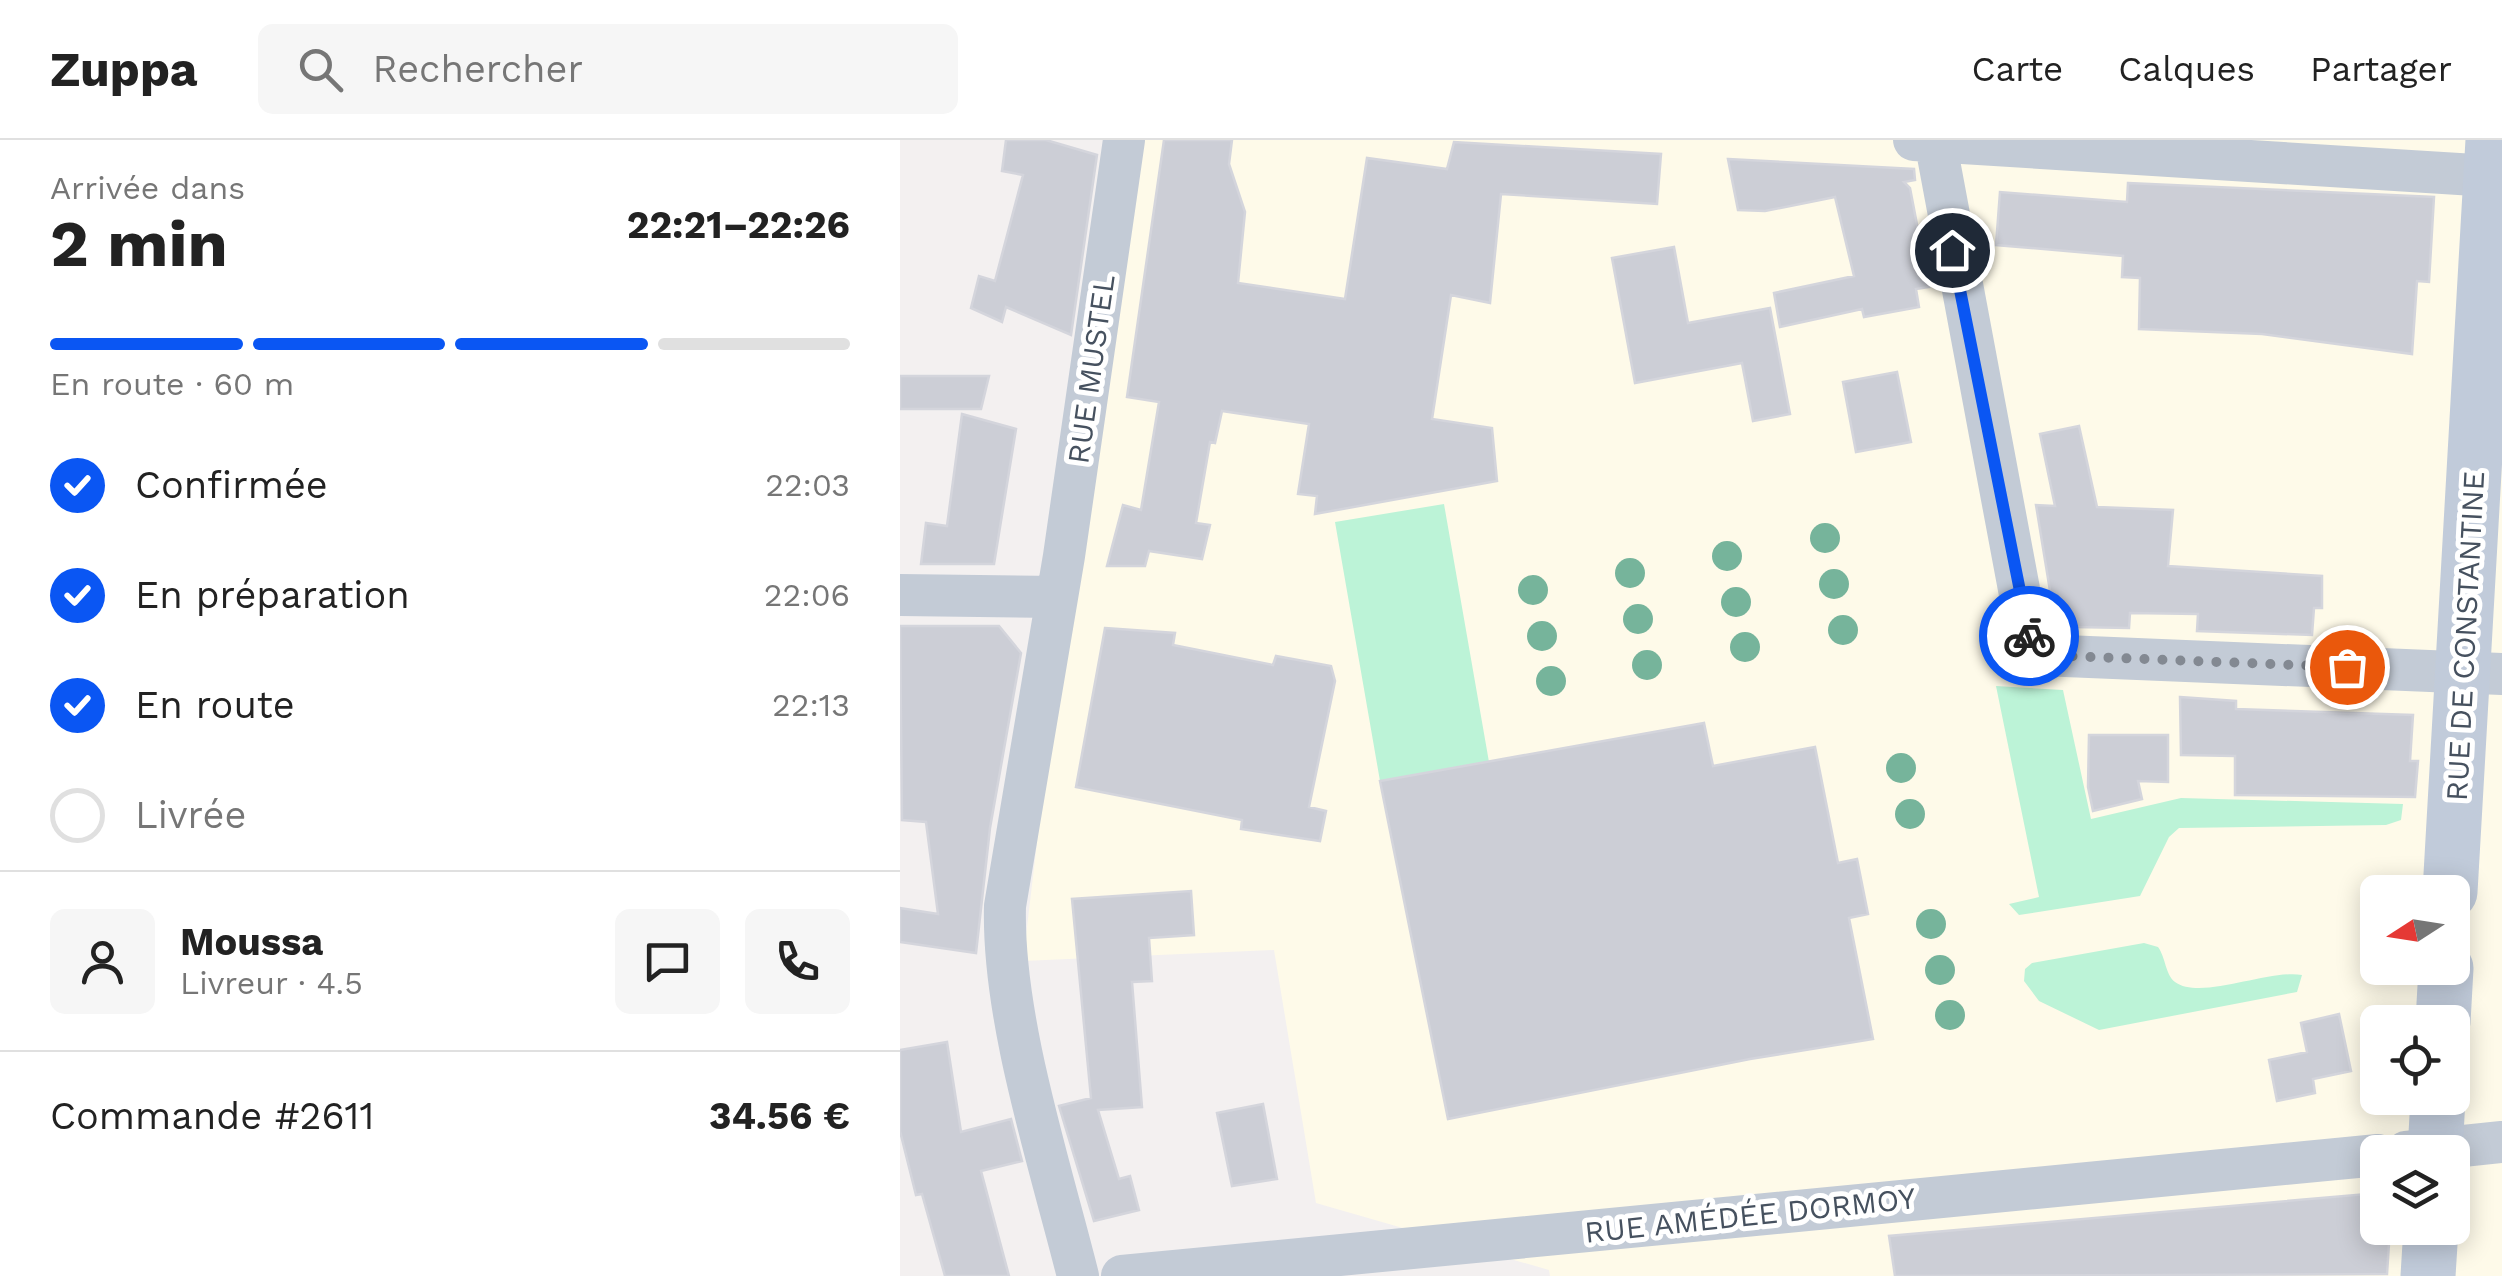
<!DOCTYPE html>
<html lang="fr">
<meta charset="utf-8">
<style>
:root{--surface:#fff;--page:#f6f6f6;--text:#222;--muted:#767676;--line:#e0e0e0;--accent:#0a56f3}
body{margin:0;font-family:"Work Sans",sans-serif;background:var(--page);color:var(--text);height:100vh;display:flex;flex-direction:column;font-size:38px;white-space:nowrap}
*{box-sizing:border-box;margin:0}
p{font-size:32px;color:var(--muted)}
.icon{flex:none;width:55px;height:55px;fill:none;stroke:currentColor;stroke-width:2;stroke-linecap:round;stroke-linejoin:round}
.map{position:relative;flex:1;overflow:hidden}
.details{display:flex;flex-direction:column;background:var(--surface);width:900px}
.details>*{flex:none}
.needle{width:65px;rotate:258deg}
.fabs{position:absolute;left:1460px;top:735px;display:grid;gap:20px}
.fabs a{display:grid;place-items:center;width:110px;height:110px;border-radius:15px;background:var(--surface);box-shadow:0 5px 25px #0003;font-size:50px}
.pin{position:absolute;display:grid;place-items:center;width:85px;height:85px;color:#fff;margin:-42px;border:5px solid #fff;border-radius:50%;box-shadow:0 2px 10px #0007}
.courier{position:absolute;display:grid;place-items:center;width:100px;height:100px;margin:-50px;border:8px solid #0a56f3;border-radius:50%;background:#fff;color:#222;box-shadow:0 2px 12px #0007}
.head em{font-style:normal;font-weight:700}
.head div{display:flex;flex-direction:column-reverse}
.head{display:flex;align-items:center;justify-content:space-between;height:170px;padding:0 50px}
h1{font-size:65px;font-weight:700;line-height:75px}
.bar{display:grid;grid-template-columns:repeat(4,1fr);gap:15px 10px;align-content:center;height:120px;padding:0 50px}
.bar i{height:12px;border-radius:8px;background:var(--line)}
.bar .current{background:var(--accent)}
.bar p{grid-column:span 4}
.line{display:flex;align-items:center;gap:25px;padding:0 50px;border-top:2px solid var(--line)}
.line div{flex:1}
.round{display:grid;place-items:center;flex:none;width:105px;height:105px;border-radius:15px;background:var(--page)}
ol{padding:0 50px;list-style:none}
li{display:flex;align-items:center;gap:30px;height:110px}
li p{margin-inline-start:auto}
li .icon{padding:10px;border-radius:50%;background:var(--accent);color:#fff;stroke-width:4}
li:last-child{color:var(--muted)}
li i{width:55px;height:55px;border:5px solid var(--line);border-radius:50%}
header{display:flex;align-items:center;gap:60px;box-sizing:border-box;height:140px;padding:0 50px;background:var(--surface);border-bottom:2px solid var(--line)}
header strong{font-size:48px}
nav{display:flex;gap:55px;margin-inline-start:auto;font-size:35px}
.search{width:700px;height:90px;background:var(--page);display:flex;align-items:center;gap:25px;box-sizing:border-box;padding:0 35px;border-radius:15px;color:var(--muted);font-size:38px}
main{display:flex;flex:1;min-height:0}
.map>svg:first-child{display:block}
.commercial{fill:#fefae9;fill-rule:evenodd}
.green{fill:#bcf3d7}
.building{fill:#ccced6;stroke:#d4d5dc;stroke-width:2.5}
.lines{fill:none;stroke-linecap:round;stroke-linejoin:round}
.street{stroke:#c3cbd6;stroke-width:42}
.secondary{stroke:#c1cbda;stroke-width:55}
.tree{fill:#76b49b}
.done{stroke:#838992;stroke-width:10;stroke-dasharray:0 18}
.route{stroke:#0a56f3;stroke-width:12}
.labels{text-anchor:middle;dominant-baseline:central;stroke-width:10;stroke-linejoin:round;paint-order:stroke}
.street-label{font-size:30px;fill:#46515f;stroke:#fff}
</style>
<header>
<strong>Zuppa</strong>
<div class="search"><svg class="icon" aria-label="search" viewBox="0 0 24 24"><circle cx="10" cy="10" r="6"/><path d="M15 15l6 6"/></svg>Rechercher</div>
<nav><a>Carte</a><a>Calques</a><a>Partager</a></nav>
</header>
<main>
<section class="details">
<div class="head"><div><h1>2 min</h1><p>Arrivée dans</p></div><em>22:21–22:26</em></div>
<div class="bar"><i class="current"></i><i class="current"></i><i class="current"></i><i></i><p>En route · 60 m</p></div>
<ol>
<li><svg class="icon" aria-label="check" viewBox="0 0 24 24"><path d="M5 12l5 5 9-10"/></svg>Confirmée<p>22:03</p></li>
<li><svg class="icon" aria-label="check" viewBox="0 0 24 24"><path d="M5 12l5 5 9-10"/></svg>En préparation<p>22:06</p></li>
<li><svg class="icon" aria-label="check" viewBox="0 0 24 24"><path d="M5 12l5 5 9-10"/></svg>En route<p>22:13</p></li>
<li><i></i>Livrée</li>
</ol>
<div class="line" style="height:180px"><a class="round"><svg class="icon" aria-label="person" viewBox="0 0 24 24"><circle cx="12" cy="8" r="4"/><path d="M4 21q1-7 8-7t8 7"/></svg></a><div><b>Moussa</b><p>Livreur · 4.5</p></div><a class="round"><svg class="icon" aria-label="chat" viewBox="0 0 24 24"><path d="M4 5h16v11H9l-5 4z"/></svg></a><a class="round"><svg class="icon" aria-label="phone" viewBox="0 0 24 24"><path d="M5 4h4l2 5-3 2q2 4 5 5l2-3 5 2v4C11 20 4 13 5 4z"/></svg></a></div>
<div class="line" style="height:130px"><div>Commande #2611</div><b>34.56 €</b></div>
</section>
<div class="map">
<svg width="1602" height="1136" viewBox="0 0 1602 1136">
<rect width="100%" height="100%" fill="#f3f0f0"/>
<!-- commercial -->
<path class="commercial" d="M220,0H1602V1136H650L649,1130L416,1063L374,810L123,821ZM1478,752H1552V828H1478ZM1478,882H1552V958H1478ZM1478,1012H1552V1088H1478Z"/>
<!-- green -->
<path class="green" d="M544,364L589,622L480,641L435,382Z
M1096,546L1163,550L1191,679L1281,658L1503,664L1501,680L1486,685L1279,688L1269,697L1240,756L1119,775L1109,764L1139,757Z
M1244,803L1258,807C1266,818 1265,834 1275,842C1301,861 1368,829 1402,835L1397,852L1199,890L1139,861L1124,841L1125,829L1132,823Z"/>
<!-- building -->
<path class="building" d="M106,0H146L197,15L171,195L106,167L102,182L71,168L79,136L95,141L123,35L102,31Z
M264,0H332L329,24L345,72L338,143L445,159L467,18L547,29L554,2L761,14L757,64L601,54L590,163L551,155L532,279L592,288L597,341L415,374L417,356L398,354L409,284L322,271L315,303L310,302L296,383L310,385L302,419L249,411L245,426H207L223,365L241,370L259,262L227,257Z
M828,19L1014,29L1015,40L1004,42L1010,48L1029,147L1016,149L1019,167L964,177L962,169L880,187L874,153L954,136L935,57L865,71L838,70Z
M1228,43L1534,57L1529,142L1517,141L1512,214L1362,194L1239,189L1240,138L1222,137L1223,116L1096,105L1100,52L1227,62Z
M774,107L788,183L870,168L890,274L853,281L842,223L735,243L712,118Z
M997,232L1011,302L956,312L943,242Z
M0,236H89L81,269H0Z
M62,274L116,289L94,424H21L26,383L47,386Z
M1179,286L1197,367L1273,370L1268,426L1422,436V468H1414L1412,495L1297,491L1298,474L1230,473L1229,488L1173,487L1153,469L1136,365L1155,366L1140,294Z
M0,486H99L121,513L90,688L76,813L0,802V768L38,774L26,682L2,680Z
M205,488L275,493L273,505L373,525L376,516L431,526L435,541L409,667L426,671L420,701L341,689L342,680L176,647Z
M1280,557L1336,561V569L1513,575L1510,621H1518L1515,657L1335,655V616L1281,615Z
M804,583L813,626L915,607L938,723L957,719L968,774L949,778L973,899L850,919L548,979L480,641Z
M1189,595H1268V642L1238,641L1242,659L1193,671L1188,647Z
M291,751L294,795L249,798L252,841L232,842L242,967L198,970L219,1039L230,1036L239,1070L194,1081L159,966L191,958L172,759Z
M1439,874L1451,931L1413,939L1415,953L1377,961L1369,920L1407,912L1401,883Z
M47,902L61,992L111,979L122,1021L81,1031L109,1136H45L22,1054L16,1055L0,991V910Z
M363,964L377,1039L332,1046L317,973Z
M1478,1053V1088H1490L1487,1134L995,1136L989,1096Z"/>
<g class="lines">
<!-- street -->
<path class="street" d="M1014,0L1591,36
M1035,0L1127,492L1141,515L1602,534
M0,455L156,457
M1506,1012L1602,1002
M178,1136C150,1024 102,879 105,766L164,416L224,0
M222,1136L1478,1015"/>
<!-- secondary -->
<path class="secondary" d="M1550,752L1593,0
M1543,882L1546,828
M1535,1012L1538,958
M1528,1136L1531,1088"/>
</g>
<!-- trees -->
<g class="tree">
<circle cx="925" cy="398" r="15"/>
<circle cx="827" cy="416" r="15"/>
<circle cx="730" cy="433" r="15"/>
<circle cx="934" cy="444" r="15"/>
<circle cx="633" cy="450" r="15"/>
<circle cx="836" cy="462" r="15"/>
<circle cx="738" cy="479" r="15"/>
<circle cx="943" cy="490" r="15"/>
<circle cx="642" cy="496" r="15"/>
<circle cx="845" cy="507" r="15"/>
<circle cx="747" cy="525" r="15"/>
<circle cx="651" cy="541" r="15"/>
<circle cx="1001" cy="628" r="15"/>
<circle cx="1010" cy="674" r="15"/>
<circle cx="1031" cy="784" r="15"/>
<circle cx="1040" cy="830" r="15"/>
<circle cx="1050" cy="875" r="15"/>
</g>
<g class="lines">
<!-- done -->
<path class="done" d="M1129,496L1141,515L1447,527"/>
<!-- route -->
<path class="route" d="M1052,110L1129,496"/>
</g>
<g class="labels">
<!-- street labels -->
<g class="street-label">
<text transform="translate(191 229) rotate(-82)">RUE MUSTEL</text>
<text transform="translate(1565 496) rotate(-87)">RUE DE CONSTANTINE</text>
<text transform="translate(850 1075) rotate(-6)">RUE AMÉDÉE DORMOY</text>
</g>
</g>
</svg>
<div class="fabs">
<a><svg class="needle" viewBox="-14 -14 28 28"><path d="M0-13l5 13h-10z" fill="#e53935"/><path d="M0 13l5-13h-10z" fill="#767676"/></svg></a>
<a><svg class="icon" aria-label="locate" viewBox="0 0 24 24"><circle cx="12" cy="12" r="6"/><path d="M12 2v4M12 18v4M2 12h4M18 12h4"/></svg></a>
<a><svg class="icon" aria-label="layers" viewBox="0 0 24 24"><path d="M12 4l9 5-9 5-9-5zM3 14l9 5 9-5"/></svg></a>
</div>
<div class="pin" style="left:1447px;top:527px;background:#ea580c"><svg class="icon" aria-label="bag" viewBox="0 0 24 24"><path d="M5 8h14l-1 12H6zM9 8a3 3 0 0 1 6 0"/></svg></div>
<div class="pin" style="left:1052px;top:110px;background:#1f2937"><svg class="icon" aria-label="home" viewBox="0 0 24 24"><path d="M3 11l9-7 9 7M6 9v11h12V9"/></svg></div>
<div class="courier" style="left:1129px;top:496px"><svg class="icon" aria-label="bike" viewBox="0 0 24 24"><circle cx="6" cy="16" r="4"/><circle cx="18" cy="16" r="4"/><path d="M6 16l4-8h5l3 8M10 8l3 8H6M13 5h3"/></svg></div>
</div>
</main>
